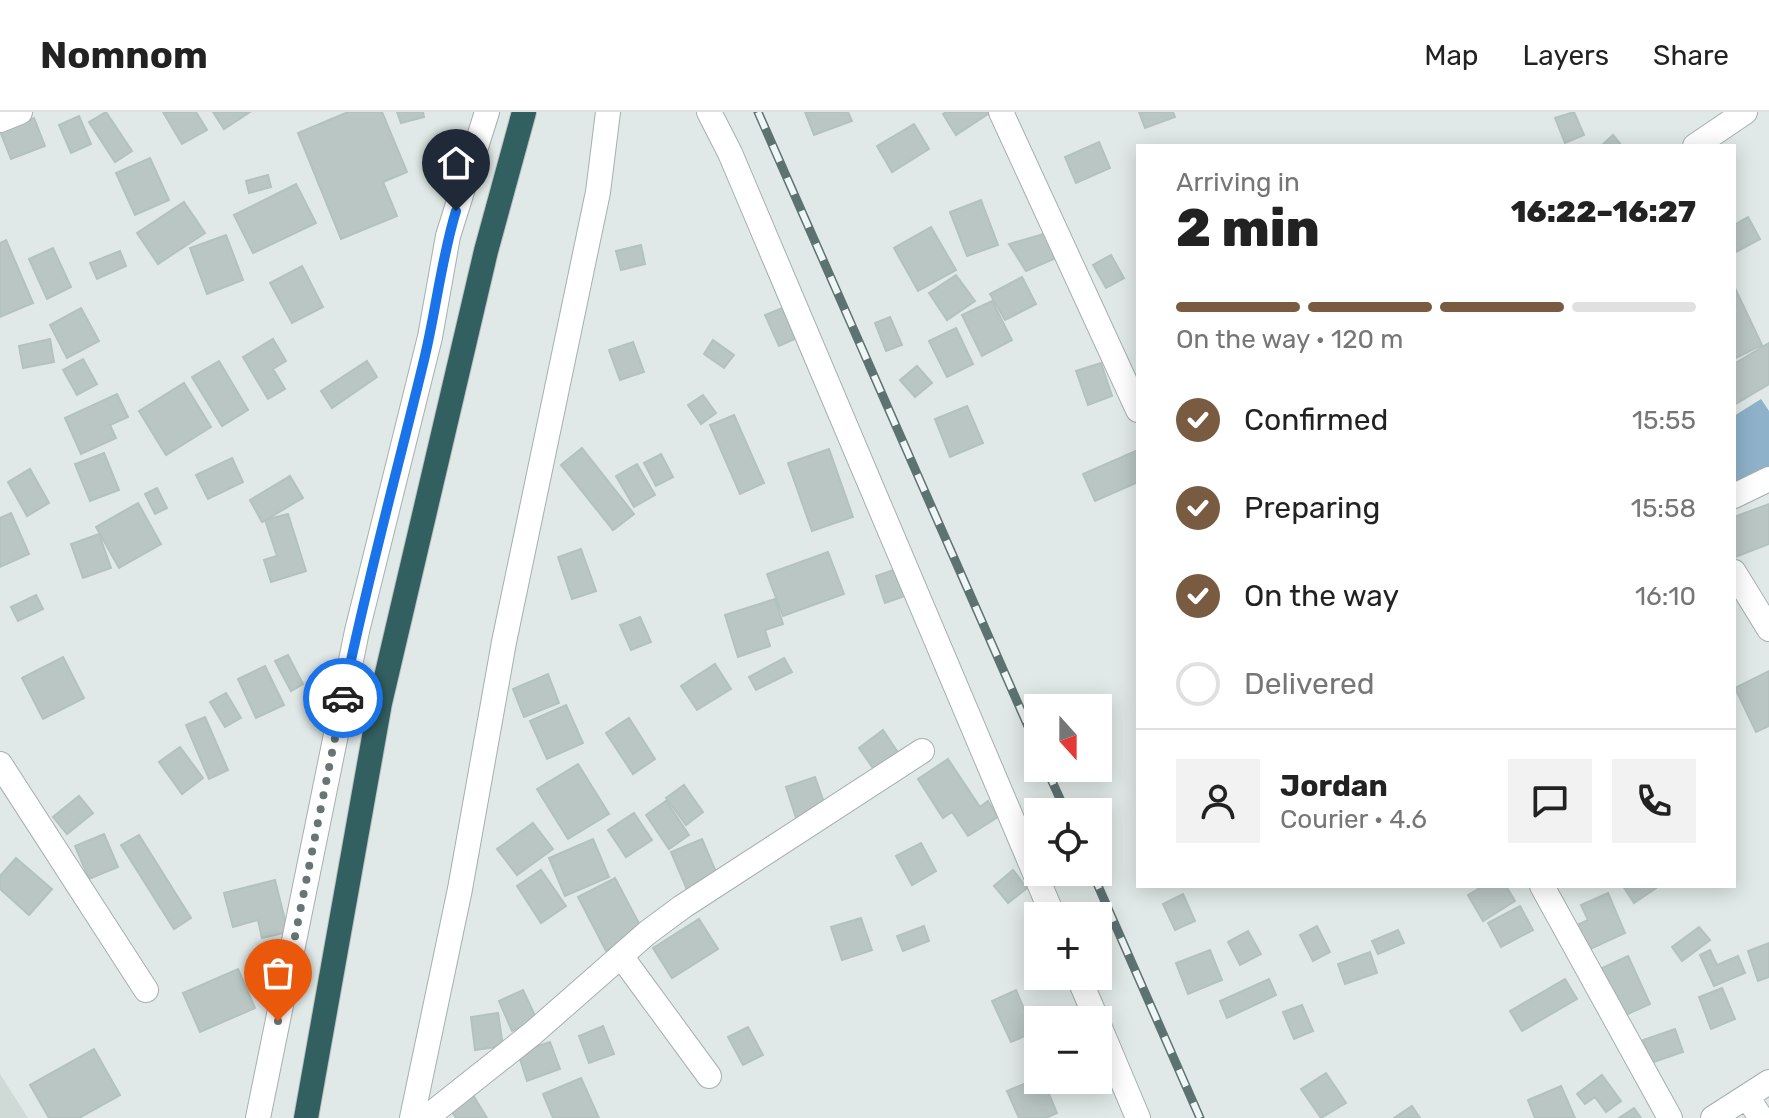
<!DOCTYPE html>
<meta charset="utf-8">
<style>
:root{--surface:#fff;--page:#f2f2f2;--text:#222;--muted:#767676;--line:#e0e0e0;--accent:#785b40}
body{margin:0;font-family:Rubik,sans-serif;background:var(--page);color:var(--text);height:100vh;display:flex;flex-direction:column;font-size:30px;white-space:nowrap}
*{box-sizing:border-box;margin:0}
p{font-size:26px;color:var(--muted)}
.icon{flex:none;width:44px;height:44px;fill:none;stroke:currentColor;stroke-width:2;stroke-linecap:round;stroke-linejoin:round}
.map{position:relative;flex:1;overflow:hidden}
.sheet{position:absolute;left:1136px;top:32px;width:600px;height:744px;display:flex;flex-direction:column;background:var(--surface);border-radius:0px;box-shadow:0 4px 20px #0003}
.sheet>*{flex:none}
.needle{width:52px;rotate:159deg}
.buttons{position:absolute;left:1024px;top:582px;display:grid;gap:16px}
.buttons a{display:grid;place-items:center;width:88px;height:88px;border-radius:0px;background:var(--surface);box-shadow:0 4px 20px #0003;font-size:40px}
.pin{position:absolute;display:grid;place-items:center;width:68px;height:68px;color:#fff;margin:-82px -34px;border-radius:50% 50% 50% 0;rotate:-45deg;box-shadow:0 0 8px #0007}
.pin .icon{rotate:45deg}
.courier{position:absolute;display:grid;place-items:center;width:80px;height:80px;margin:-40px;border:6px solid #1a73e8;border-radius:50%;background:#fff;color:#222;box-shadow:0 2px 10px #0007}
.head em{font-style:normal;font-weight:800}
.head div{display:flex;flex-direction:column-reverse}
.head{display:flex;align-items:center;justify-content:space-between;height:136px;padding:0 40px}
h1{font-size:52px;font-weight:800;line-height:60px}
.bar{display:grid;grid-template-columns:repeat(4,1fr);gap:12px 8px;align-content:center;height:96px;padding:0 40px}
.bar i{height:10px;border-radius:6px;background:var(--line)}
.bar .active{background:var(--accent)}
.bar p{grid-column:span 4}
.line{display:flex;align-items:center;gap:20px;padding:0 40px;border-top:2px solid var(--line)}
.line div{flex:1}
.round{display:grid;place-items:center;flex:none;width:84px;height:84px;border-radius:0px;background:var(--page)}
ol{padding:0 40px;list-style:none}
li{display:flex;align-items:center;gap:24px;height:88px}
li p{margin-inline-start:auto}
li .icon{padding:8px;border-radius:50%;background:var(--accent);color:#fff;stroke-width:4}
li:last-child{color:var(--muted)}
li i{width:44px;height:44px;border:4px solid var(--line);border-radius:50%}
header{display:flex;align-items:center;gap:48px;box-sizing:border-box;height:112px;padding:0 40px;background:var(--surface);border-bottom:2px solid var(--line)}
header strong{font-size:38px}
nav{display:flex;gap:44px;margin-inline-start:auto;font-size:28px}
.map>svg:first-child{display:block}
.built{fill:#cfd9d6}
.water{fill:#8eb2c9}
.building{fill:#b9c6c4;stroke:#b3c2bf;stroke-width:2}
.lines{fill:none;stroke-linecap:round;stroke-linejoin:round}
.minor-casing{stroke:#a4b0af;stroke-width:26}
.highway-casing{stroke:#bdc3c3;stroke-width:26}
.minor{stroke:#fff;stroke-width:24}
.highway{stroke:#325f60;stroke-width:24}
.rail-casing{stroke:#5d7372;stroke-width:9}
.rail{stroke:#f0f6f5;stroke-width:6;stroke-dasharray:18;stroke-linecap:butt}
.done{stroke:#657675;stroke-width:8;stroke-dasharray:0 14.4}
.route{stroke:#1a73e8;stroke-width:10}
</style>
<header>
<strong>Nomnom</strong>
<nav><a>Map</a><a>Layers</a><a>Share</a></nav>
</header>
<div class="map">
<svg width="1769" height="1006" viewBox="0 0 1769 1006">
<rect width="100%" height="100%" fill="#e0e9e7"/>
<!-- built -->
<path class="built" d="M0,962L28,1006H0Z"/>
<!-- water -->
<path class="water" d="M1761,287L1769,299V366L1734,384V304Z"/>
<!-- building -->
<path class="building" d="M106,0L132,39L115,50L89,10Z
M163,0H196L207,18L182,32Z
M213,0H250L224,17Z
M348,0H382L407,60L383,70L397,104L341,127L298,21Z
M397,0H423L424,5L401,11Z
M805,0H848L852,9L814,23Z
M946,0H991L956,23L943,2Z
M1139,0H1173L1175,5L1145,16Z
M1574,0L1584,23L1565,31L1555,6Z
M79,4L91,32L71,41L59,13Z
M34,6L45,34L11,47L0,19Z
M914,12L929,37L892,60L877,34Z
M1613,23L1622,34H1601Z
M1099,30L1110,56L1076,71L1065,45Z
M150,46L169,88L135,103L116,61Z
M268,63L271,75L249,81L246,69Z
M296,72L316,111L253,141L234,103Z
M981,88L998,133L967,144L950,100Z
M184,90L205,121L158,152L137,121Z
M1748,105L1760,127L1734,141V113Z
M931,115L956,158L918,179L894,136Z
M1047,121L1056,146L1026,159L1009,132Z
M226,123L243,168L207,182L190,136Z
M6,128L33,191L0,205V131Z
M641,133L645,152L621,158L616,139Z
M53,136L71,175L47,187L29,147Z
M120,139L126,154L97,167L90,151Z
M1111,143L1124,166L1106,176L1093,153Z
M302,154L323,195L292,211L270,171Z
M956,163L975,189L947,208L929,181Z
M1022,165L1036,192L1005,208L990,182Z
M1734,174L1762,233L1734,247Z
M992,189L1012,228L982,244L962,203Z
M785,195L799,225L779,234L765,203Z
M81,196L99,229L67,246L50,213Z
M890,205L902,233L886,239L875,211Z
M956,216L973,252L947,265L929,229Z
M50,227L54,250L23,256L19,234Z
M273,227L286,249L273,257L285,277L268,287L243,245Z
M713,228L734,243L724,256L704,242Z
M633,230L644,260L620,268L609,238Z
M1769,231V272L1734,293V252Z
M83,247L97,272L77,283L63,258Z
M219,249L248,298L222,314L192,265Z
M367,249L377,265L332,296L321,279Z
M1101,251L1112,284L1088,293L1076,259Z
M917,254L932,271L915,285L900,268Z
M184,271L211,315L166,343L139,299Z
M117,282L128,305L110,313L116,326L81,342L65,306Z
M703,283L716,301L701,312L688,293Z
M967,294L983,331L950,345L935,307Z
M734,303L764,371L740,382L710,313Z
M582,336L634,402L613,418L561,353Z
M829,337L853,405L812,419L788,351Z
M1138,338V370L1095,389L1083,362Z
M104,341L119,378L90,389L75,352Z
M661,342L673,365L656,374L644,351Z
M232,346L243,370L208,387L196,363Z
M637,352L655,383L634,395L616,364Z
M30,357L49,391L27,404L8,370Z
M290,364L303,386L262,410L250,388Z
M157,376L167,396L155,402L145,382Z
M138,391L161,432L119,456L96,415Z
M1769,392V432L1735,445L1734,405Z
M11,401L29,442L0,455V406Z
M288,402L306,459L271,470L264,448L277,444L265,408Z
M99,422L111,456L83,466L71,432Z
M581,437L596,479L572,487L558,445Z
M828,440L844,482L783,504L767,462Z
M899,456L908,483L885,491L876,464Z
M36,483L43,497L18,509L11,495Z
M775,487L783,512L765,518L770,534L738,545L725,503Z
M640,505L651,530L631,538L620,513Z
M288,543L303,572L291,579L275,549Z
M63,545L84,586L43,607L22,566Z
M784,546L792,560L756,578L749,565Z
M715,552L731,577L697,598L681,574Z
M265,554L284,593L256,606L238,567Z
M1769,559V614L1756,620L1735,576Z
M548,562L559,591L524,605L513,577Z
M226,581L241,606L225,615L210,590Z
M566,593L583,631L547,647L530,609Z
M205,605L228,658L209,667L186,613Z
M629,606L655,647L633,662L606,621Z
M883,618L899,642L875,659L859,636Z
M180,635L203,666L182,682L159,650Z
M948,647L980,695L988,689L998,705L968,724L952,700L943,706L918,667Z
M578,652L609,702L568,727L537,677Z
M815,665L826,696L796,706L786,675Z
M684,673L703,700L686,713L666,686Z
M79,684L93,701L67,722L53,705Z
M666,689L689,723L669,737L646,703Z
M634,701L652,728L626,745L608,718Z
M533,711L553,737L517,763L497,737Z
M104,722L118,755L89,767L75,734Z
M139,723L191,806L174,817L121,733Z
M593,727L609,765L565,784L549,746Z
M702,727L719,767L688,780L671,740Z
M921,731L936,759L912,773L896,744Z
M16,746L52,777L29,803L0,777V764Z
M541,758L566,794L541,811L517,774Z
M1013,758L1027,776L1008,791L994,774Z
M615,766L643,819L606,839L578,785Z
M275,768L288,820L262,826L258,808L233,815L224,781Z
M1483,774H1506L1515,789L1483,809L1468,783Z
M1623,774H1659L1634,791Z
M1608,781L1625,821L1586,839L1575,814L1588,808L1581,793Z
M1183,782L1195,809L1175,818L1163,792Z
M1520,794L1533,818L1501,835L1488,811Z
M861,806L872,838L842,848L831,815Z
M699,807L718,837L672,866L653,836Z
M924,814L929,829L903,839L897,824Z
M1317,814L1330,840L1313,849L1300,823Z
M1699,815L1710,828L1682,849L1672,835Z
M1398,818L1404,831L1378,842L1372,829Z
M1248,819L1261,842L1240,853L1228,830Z
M1769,831V865L1758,869L1748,839Z
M1210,838L1222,868L1188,882L1176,851Z
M1710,838L1717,853L1738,844L1745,861L1714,874L1700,843Z
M1370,840L1377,861L1345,872L1338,852Z
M1628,844L1650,892L1621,905L1600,857Z
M238,857L255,896L200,920L183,881Z
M1269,867L1276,883L1227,906L1220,889Z
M1565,867L1577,887L1522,919L1510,899Z
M1722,876L1735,907L1711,917L1699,885Z
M523,878L537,908L512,919L499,889Z
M1016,878L1034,920L1011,930L992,889Z
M1302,893L1313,919L1294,927L1283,900Z
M498,901L503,934L475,938L471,905Z
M603,914L614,942L589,951L579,924Z
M748,915L763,943L743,953L728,925Z
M1675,917L1683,940L1651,951L1643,928Z
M550,930L560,957L527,969L518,941Z
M94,937L120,983L79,1006H49L30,973Z
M1326,961L1346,991L1321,1006L1301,977Z
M1602,963L1621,989L1606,1000L1595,985L1585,992L1577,982Z
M581,966L599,1006H553L543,982Z
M1038,966V968H1043L1057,1001L1046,1006H1019L1007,979Z
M1561,974L1575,1006H1535L1528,988Z
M473,983L487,1006H456L450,997Z
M1412,994L1420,1006H1394Z
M1634,996L1641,1006H1619Z"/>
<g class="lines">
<defs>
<path id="minor" d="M709,0L730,41L1053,804
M1001,0L1138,298
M0,8L20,0
M1695,34L1745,0
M1734,384L1769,367
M1734,460L1769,517
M0,652L146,878
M1542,774L1670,1006
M621,844L709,964
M1078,864L1097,908
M1098,911L1138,1006
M1747,985L1761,1006
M258,1006L357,519L430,225L448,124L487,0
M412,1006L460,777L504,530L598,80L608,0
M426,1006L533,921L647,821L682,795L922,639
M1713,1006L1769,970"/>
<path id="highway" d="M306,1006L380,591L486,139L524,0"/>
</defs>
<!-- minor casing -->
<use href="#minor" class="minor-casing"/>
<!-- highway casing -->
<use href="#highway" class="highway-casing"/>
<!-- minor -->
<use href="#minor" class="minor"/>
<!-- highway -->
<use href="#highway" class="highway"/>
<defs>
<path id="rail" d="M758,0L1038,637
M1046,656L1066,700
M1092,760L1200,1006"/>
</defs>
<!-- rail casing -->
<use href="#rail" class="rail-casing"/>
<!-- rail -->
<use href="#rail" class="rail"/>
</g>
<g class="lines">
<!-- done -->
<path class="done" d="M278,909L343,586"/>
<!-- route -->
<path class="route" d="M343,586C366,472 397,360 424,248C436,199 441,148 456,99"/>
</g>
</svg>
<div class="buttons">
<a><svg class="needle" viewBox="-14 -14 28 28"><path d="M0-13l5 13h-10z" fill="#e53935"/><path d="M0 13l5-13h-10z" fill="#767676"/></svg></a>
<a><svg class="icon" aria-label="locate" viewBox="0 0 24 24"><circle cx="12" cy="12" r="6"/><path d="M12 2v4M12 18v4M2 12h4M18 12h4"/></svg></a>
<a>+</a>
<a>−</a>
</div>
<div class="pin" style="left:278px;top:909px;background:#ea580c"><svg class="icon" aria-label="bag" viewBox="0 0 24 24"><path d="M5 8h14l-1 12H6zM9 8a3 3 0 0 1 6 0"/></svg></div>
<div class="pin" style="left:456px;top:99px;background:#1f2937"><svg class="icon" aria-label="home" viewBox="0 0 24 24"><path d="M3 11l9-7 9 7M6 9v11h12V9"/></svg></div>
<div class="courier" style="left:343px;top:586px"><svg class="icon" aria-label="car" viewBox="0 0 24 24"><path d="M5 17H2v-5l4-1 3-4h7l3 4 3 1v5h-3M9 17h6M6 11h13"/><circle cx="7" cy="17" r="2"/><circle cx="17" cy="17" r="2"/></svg></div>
<section class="sheet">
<div class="head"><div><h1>2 min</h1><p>Arriving in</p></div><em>16:22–16:27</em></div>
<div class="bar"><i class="active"></i><i class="active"></i><i class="active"></i><i></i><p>On the way · 120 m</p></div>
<ol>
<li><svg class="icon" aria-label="check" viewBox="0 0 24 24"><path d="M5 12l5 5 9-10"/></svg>Confirmed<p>15:55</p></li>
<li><svg class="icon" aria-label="check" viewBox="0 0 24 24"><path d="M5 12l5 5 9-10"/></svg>Preparing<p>15:58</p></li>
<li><svg class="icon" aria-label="check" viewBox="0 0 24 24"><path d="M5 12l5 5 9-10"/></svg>On the way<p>16:10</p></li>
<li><i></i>Delivered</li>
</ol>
<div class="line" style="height:144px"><a class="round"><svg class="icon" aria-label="person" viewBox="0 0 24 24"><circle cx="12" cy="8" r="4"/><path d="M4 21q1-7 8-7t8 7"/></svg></a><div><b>Jordan</b><p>Courier · 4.6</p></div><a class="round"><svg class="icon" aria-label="chat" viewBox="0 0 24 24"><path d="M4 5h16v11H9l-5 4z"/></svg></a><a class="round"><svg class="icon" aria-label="phone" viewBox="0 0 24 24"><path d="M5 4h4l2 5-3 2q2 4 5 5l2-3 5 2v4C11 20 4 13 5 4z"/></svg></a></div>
</section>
</div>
